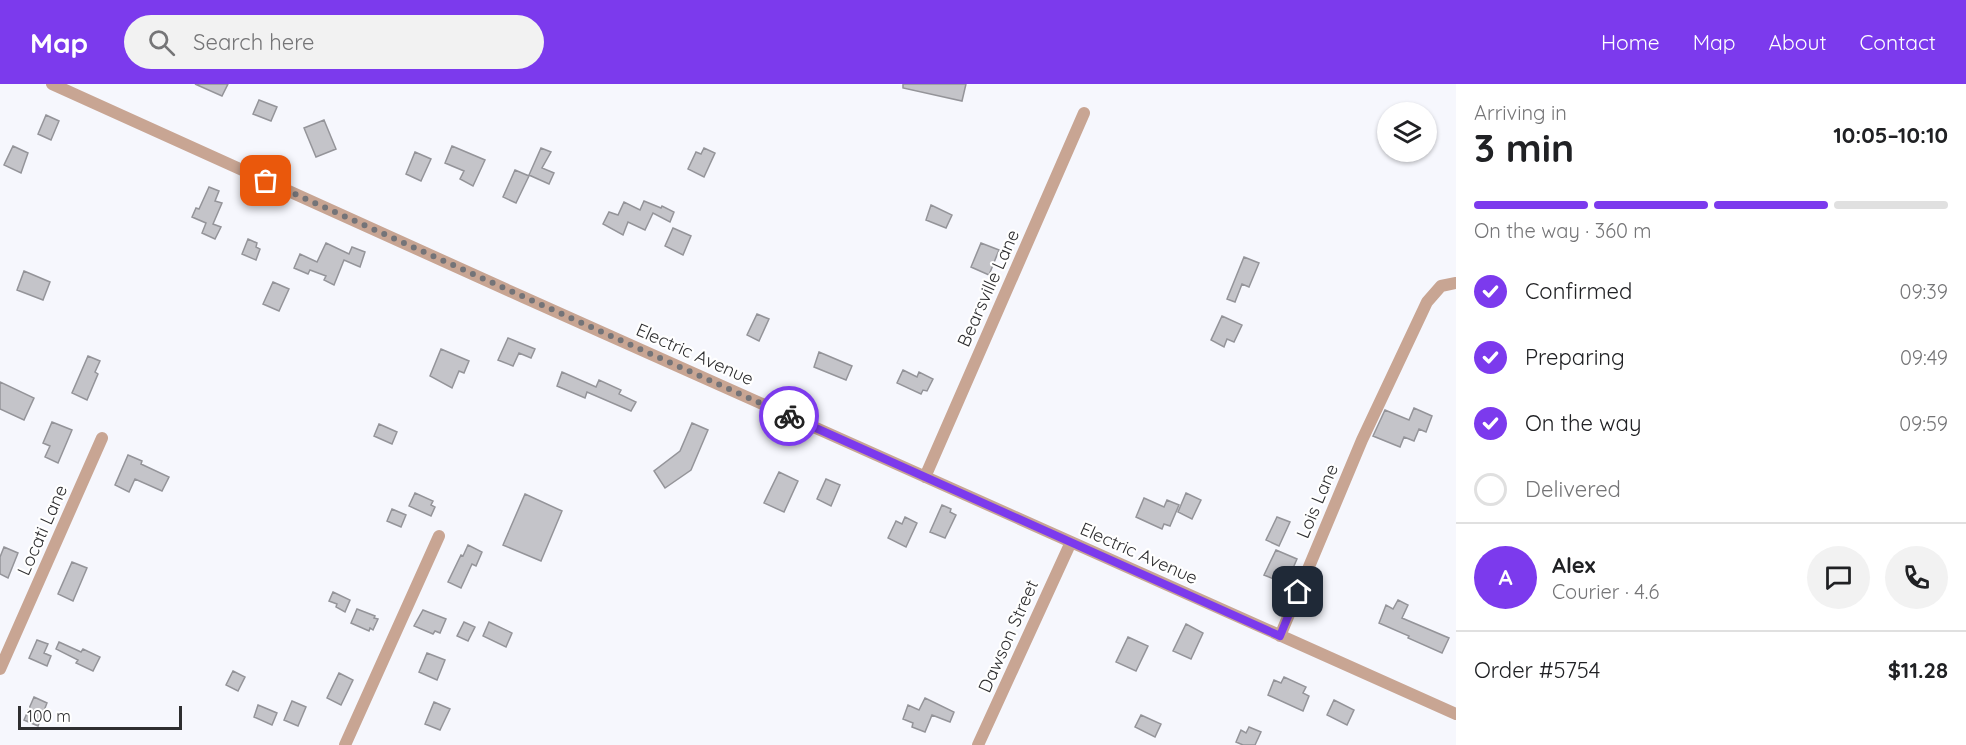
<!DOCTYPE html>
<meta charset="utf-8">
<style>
:root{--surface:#fff;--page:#f2f2f2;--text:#202124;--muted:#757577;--line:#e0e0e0;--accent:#7c3aed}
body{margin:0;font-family:Quicksand,sans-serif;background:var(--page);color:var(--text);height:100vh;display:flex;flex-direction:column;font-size:22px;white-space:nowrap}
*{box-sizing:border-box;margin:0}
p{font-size:20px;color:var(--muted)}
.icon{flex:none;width:33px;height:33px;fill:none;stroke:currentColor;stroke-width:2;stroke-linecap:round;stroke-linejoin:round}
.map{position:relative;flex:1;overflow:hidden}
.side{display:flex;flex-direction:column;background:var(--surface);width:510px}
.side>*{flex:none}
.tools{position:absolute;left:1377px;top:18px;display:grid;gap:12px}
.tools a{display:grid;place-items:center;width:60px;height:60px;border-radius:50%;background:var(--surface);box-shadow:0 2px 4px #0004;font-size:30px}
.scale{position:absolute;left:18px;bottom:15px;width:164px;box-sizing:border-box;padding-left:6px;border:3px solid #2e2e30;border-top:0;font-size:16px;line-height:21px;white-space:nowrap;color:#2e2e30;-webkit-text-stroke:4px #fff;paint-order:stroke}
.pin{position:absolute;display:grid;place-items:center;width:51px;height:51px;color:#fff;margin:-26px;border-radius:12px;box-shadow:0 3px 9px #0006}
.courier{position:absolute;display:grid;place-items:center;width:60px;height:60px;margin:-30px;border:4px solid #7c3aed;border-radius:50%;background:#fff;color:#222;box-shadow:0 2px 8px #0007}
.headline em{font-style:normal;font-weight:700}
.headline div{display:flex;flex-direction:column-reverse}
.headline{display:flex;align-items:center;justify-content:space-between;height:102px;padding:0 18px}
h1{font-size:39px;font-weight:700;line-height:45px}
.bar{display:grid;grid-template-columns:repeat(4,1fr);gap:9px 6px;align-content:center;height:72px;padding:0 18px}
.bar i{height:8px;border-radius:4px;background:var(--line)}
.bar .on{background:var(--accent)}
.bar p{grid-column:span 4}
.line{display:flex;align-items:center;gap:15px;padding:0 18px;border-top:2px solid var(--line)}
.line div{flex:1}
.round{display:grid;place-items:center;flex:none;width:63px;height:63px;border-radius:32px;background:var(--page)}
ol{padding:0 18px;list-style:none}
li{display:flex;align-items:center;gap:18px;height:66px}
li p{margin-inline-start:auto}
li .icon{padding:6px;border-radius:50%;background:var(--accent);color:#fff;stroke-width:4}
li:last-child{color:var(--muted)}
li i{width:33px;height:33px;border:3px solid var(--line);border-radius:50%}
header{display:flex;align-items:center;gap:36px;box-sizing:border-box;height:84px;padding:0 30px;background:var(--accent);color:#fff}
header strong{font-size:28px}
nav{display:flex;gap:33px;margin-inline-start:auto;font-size:21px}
.search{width:420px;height:54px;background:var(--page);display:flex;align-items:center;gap:15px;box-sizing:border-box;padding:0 21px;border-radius:33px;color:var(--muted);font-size:22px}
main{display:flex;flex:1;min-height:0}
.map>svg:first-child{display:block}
.building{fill:#c4c4c9;stroke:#949499;stroke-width:1.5}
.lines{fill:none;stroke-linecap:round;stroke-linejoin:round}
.minor{stroke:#c8a593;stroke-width:12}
.done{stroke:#747478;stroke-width:6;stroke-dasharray:0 10.8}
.route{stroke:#7c3aed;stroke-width:8}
.labels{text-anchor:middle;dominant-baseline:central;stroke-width:4.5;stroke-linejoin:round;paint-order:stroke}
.street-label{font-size:18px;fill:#2e2e30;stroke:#fff}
</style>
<header>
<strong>Map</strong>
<div class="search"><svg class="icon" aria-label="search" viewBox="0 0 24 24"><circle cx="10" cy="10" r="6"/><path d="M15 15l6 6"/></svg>Search here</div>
<nav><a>Home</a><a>Map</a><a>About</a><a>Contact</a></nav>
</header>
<main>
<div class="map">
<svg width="1456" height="661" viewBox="0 0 1456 661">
<rect width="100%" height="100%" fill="#f6f7fd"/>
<!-- building -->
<path class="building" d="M195,0H228L222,12Z
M903,0H966L962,17L903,4Z
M259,16L277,23L271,37L253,30Z
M46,31L59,37L51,56L38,50Z
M324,36L336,65L316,73L304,44Z
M13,62L28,69L21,89L4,81Z
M452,62L485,76L473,102L460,95L464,87L445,79Z
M541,64L551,68L542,84L554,89L549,100L529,91Z
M704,64L715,69L704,93L688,85L696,68L701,70Z
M415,68L431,75L421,97L406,90Z
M515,86L529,92L516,119L503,113Z
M209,103L219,107L215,117L222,119L213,140L221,143L215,155L202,149L206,139L192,133L196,124L199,125Z
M644,117L661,124L662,122L674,128L670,138L653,129L645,146L628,138L623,151L603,140L609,128L618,131L624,118L640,126Z
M931,121L952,131L946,144L926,136Z
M673,144L691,152L683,171L665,162Z
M248,155L257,159L256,163L260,165L256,176L242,170Z
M326,159L349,170L352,163L365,168L360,183L344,176L334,201L324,196L326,192L310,186L308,190L294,184L300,170L317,178Z
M981,159L999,166L989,191L971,183Z
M1244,173L1259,179L1249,203L1242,200L1235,218L1227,215Z
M24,187L50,198L43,216L17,206Z
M273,198L289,205L279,227L263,220Z
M757,230L769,235L759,257L747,251Z
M1222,232L1242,241L1234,258L1227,255L1224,263L1211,256Z
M508,254L535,265L531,274L519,269L513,282L498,276Z
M441,265L469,277L464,289L459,287L452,304L430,292Z
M819,268L852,282L846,296L814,283Z
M88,272L100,277L95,288L98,290L87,316L72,309Z
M903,286L917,293L919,288L933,295L927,307L923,306L921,310L897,299Z
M562,288L596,303L599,296L621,306L619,310L636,318L631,327L587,308L585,314L557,302Z
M0,298L34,314L24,336L0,325Z
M1414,324L1432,332L1426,348L1419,345L1414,357L1404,353L1400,363L1373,352L1385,326L1409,336Z
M52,338L72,346L58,379L45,373L50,362L43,359Z
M692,339L708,346L691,386L665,404L654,387L680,367Z
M379,340L397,348L392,360L374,352Z
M128,371L142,377L141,380L169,393L162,407L135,395L129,408L115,401Z
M779,388L798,397L784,428L764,419Z
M826,395L840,401L831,422L817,415Z
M415,409L433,417L431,421L435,423L431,432L409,422Z
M1186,409L1201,416L1192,435L1178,428Z
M525,410L562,427L541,477L503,461Z
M1144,414L1164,423L1167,416L1179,421L1170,442L1164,440L1162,445L1136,433Z
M942,421L951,425L950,428L956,431L945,454L930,448Z
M392,425L406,431L401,443L387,437Z
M905,433L917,439L906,463L888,454L896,437L902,440Z
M1277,433L1290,438L1279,462L1266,456Z
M468,461L482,468L476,482L472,480L461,504L448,498L461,471L463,472Z
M4,463L18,469L8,494L0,490V473Z
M1276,466L1297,475L1286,500L1264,491Z
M72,478L87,484L73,517L58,510Z
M333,508L350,516L345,528L336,523L337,520L329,517Z
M1398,516L1408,521L1402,534L1449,554L1442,569L1408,554L1409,552L1379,539L1386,521L1393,525Z
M357,525L375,532L374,534L378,535L373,546L370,544L369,547L351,539Z
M423,526L446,535L440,549L435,547L433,550L414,542Z
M464,538L475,543L468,557L457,552Z
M489,538L512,549L506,563L483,552Z
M1186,540L1203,549L1191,575L1173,567Z
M1128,553L1148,562L1136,587L1116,578Z
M37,556L48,560L44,569L51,572L47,582L29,574Z
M59,558L81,568L83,565L100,573L93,587L76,579L78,576L56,565Z
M427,569L445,576L437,596L419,588Z
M233,587L245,593L238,607L226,601Z
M339,589L353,596L341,621L327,614Z
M1284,593L1306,603L1303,609L1309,612L1303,627L1268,611L1274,596L1281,599Z
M34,613L47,619L38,642L24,636Z
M925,614L954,628L950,638L932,631L925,648L912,643L913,639L903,635L908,621L919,626Z
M1334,616L1354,626L1347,641L1327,631Z
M292,617L306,623L298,642L284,636Z
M434,618L450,625L440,646L425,640Z
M258,621L277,629L272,641L254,633Z
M1141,631L1161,640L1155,653L1135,643Z
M1249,643L1261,648L1255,661H1243L1236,658L1241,646L1246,649Z"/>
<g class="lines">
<!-- minor -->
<path class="minor" d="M52,0L523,213L1456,630
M925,393L1084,29
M1280,552L1362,356L1427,218L1441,202L1456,199
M0,585L102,354
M345,661L439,452
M978,661L1071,458"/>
</g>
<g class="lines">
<!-- done -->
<path class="done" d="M266,97L789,332"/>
<!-- route -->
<path class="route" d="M789,332L1280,552L1298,508"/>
</g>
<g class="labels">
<!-- street labels -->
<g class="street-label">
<text transform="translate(988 204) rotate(-66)">Bearsville Lane</text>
<text transform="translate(695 270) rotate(24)">Electric Avenue</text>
<text transform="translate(1317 417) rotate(-67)">Lois Lane</text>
<text transform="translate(42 446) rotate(-66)">Locati Lane</text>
<text transform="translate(1139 469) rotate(24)">Electric Avenue</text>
<text transform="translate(1008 552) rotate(-66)">Dawson Street</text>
</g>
</g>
</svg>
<div class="tools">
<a><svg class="icon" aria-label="layers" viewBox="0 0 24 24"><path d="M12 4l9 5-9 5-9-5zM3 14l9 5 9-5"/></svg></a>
</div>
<div class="scale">100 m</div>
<div class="pin" style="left:266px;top:97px;background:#ea580c"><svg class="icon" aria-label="bag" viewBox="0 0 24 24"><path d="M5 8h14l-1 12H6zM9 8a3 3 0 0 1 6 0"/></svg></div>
<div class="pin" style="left:1298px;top:508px;background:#1f2937"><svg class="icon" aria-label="home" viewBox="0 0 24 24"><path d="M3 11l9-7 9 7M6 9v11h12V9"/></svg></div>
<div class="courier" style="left:789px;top:332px"><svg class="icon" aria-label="bike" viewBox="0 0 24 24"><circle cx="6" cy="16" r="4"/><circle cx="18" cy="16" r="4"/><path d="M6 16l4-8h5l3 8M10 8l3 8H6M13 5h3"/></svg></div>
</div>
<section class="side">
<div class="headline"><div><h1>3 min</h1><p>Arriving in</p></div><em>10:05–10:10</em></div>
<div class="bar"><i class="on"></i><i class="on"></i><i class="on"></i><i></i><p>On the way · 360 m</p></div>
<ol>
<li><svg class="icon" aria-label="check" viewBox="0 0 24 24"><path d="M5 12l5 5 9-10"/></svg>Confirmed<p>09:39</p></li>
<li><svg class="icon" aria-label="check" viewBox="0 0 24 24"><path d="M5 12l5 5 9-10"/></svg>Preparing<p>09:49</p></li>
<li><svg class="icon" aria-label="check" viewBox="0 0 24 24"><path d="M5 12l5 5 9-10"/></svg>On the way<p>09:59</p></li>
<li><i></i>Delivered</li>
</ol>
<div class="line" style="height:108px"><b class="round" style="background:var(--accent);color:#fff">A</b><div><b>Alex</b><p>Courier · 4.6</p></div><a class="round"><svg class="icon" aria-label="chat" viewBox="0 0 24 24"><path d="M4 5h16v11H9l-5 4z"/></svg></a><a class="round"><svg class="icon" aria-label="phone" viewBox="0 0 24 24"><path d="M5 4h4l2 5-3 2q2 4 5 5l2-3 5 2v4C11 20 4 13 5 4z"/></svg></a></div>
<div class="line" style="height:78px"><div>Order #5754</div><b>$11.28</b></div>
</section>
</main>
